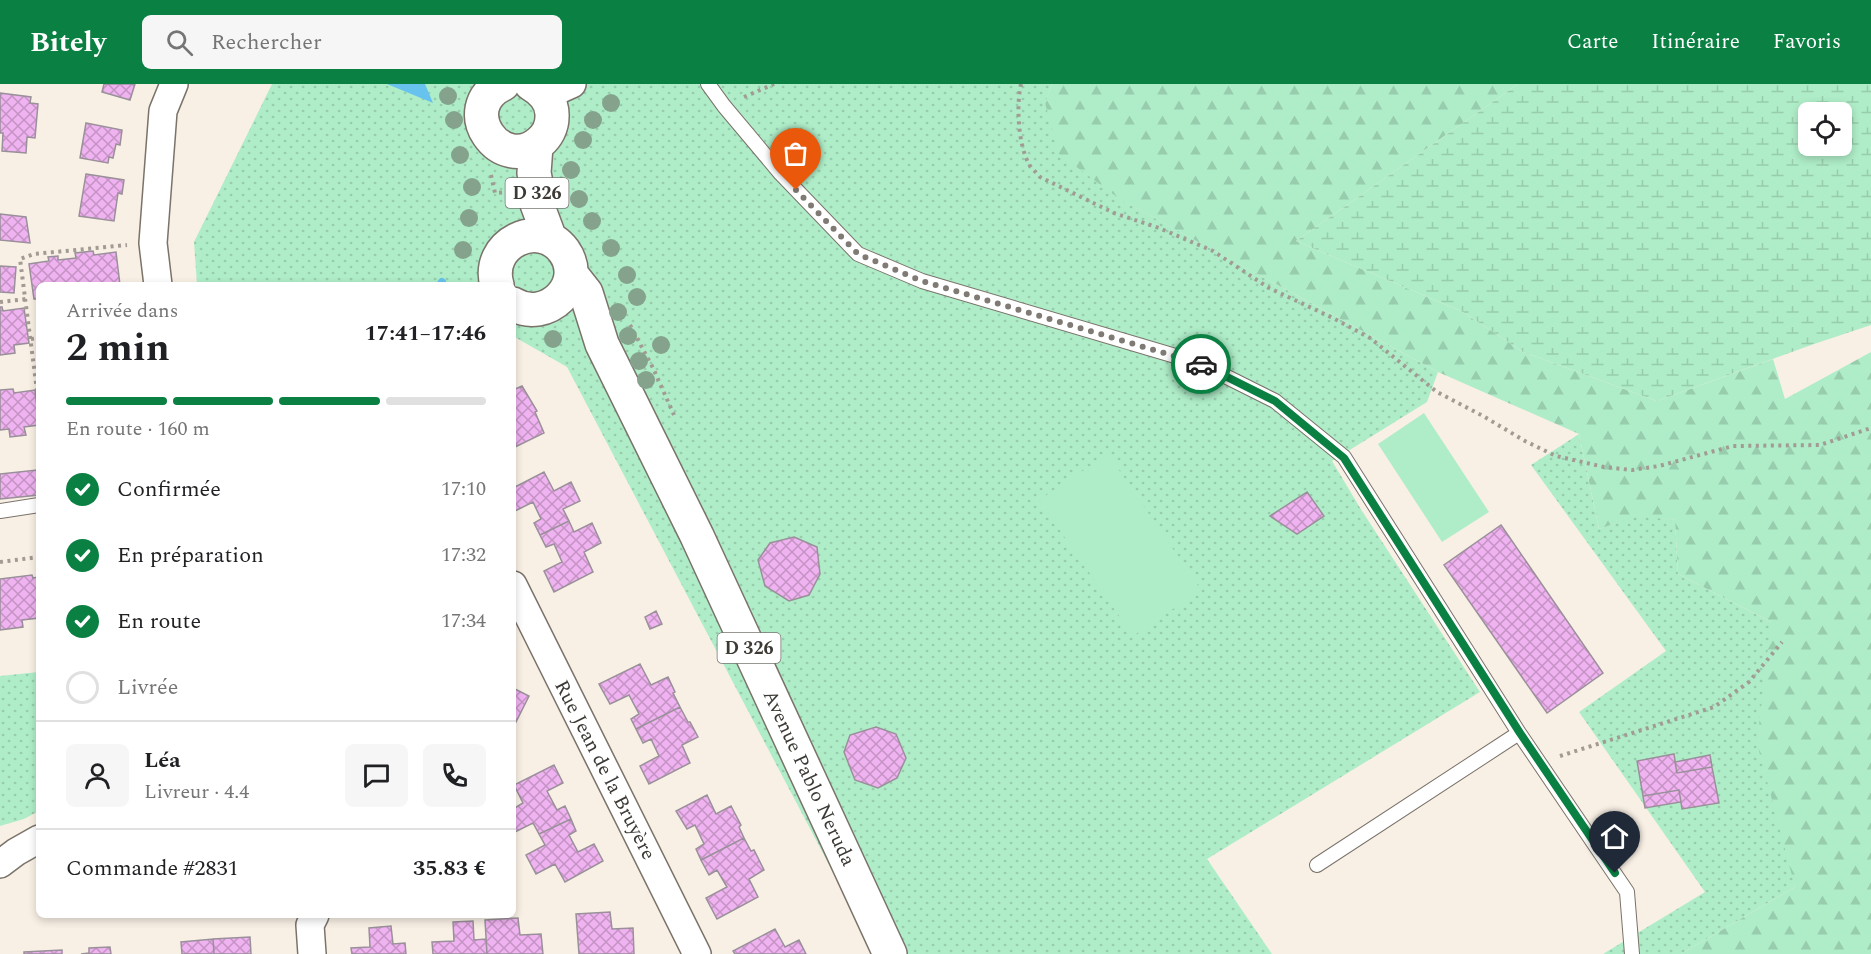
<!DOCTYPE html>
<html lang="fr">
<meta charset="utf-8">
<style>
:root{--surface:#fff;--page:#f6f6f6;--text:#202124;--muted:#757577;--line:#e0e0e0;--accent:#0b8043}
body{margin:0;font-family:Spectral,serif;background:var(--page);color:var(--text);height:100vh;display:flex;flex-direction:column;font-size:22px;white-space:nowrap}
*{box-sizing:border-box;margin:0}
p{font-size:20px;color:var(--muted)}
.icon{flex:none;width:33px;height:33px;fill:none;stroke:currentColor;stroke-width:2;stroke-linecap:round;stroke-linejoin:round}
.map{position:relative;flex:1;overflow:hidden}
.drawer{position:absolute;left:36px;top:198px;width:480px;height:636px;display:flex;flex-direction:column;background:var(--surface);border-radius:9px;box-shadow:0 3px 9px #0003}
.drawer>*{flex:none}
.buttons{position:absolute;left:1798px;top:18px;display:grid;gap:12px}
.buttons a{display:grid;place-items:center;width:54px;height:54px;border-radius:9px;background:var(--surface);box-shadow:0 3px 9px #0003;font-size:30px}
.pin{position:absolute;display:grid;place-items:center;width:51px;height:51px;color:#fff;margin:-62px -26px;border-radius:50% 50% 50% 0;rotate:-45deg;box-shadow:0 0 6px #0007}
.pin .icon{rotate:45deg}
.courier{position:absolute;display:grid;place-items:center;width:60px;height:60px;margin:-30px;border:4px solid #0b8043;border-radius:50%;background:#fff;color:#222;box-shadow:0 2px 8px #0007}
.head em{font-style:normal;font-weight:700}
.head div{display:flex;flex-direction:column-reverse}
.head{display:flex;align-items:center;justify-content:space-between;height:102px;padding:0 30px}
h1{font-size:39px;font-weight:700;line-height:45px}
.bar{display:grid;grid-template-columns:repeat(4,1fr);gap:9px 6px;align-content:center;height:72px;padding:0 30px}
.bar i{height:8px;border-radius:4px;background:var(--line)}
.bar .on{background:var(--accent)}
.bar p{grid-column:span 4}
.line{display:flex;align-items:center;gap:15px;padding:0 30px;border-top:2px solid var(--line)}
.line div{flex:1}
.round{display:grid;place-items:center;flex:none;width:63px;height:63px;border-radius:9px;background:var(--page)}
ol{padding:0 30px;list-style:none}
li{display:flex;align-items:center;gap:18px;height:66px}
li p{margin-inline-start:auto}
li .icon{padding:6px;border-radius:50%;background:var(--accent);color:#fff;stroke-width:4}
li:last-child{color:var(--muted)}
li i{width:33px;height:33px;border:3px solid var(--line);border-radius:50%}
header{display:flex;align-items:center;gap:36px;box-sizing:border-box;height:84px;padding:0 30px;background:var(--accent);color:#fff}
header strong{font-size:28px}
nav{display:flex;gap:33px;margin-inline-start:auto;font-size:21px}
.search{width:420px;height:54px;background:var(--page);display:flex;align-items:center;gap:15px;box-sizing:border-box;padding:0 21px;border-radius:9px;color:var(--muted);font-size:22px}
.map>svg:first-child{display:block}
.grass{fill:url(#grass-dots)}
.forest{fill:url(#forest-firs)}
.wetland{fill:url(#wetland-marsh);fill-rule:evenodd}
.garden{fill:#afedc8}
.water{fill:#67c2ee}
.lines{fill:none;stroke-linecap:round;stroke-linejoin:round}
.stream{stroke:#67c2ee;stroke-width:8}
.building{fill:url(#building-cross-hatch);stroke:#999099;stroke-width:1.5}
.service-casing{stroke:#7a736a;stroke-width:16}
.minor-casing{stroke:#7a736a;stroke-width:30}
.primary-casing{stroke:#7a736a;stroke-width:36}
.path{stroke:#a19b93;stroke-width:4;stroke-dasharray:3 4.5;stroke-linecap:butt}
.service{stroke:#fff;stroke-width:14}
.minor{stroke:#fff;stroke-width:27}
.primary{stroke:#fff;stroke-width:33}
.tree{fill:#85a38c}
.done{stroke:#7f7a73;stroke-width:6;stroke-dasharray:0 10.8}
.route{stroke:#0b8043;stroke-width:8}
.labels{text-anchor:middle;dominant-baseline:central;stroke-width:5;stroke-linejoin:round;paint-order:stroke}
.shield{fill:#fff;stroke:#777572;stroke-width:1.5}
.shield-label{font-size:18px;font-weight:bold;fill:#3d3a36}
.street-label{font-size:20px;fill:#3d3a36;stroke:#fff}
</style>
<header>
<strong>Bitely</strong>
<div class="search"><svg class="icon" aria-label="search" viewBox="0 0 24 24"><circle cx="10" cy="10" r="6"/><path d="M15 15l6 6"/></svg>Rechercher</div>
<nav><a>Carte</a><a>Itinéraire</a><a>Favoris</a></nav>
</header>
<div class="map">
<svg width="1871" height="870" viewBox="0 0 1871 870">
<defs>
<pattern id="grass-dots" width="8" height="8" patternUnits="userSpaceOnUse" patternTransform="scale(1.5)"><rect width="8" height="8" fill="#afedc8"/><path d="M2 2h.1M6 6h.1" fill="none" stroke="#97ccac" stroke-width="1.8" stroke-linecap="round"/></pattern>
<pattern id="forest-firs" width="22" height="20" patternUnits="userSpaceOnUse" patternTransform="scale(1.5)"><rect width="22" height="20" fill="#afedc8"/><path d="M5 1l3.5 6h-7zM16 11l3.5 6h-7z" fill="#97ccac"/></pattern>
<pattern id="wetland-marsh" width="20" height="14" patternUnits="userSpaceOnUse" patternTransform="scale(1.5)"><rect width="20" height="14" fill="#afedc8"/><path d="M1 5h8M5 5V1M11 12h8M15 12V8" fill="none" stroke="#97ccac"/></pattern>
<pattern id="building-cross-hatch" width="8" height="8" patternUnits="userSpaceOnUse" patternTransform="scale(1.5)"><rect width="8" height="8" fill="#f0b3f1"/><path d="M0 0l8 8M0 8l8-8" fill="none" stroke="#c493c4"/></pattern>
</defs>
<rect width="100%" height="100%" fill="#f9f0e5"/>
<!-- grass -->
<path class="grass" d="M272,0H1052L1045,20L1127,119L1438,288L1427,318L1332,377L1362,427L1480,608L1207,775L1272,870H876L567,283L513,252V201H197L194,158Z
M1579,350L1599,445L1636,431L1675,436L1678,490L1771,538L1795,803L1681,870H1603L1705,808L1579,628L1666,567L1531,381Z
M39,588V727L24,735L0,742V592Z"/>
<!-- forest -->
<path class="forest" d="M1052,0H1518L1296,157L1463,228L1523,268L1657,317L1773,275L1785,315L1871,268V870H1681L1795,803L1757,659L1771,538L1678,490L1675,436L1636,432L1599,445L1579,350L1438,288L1121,116L1059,70L1045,19Z"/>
<!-- wetland -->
<path class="wetland" d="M1518,0H1871V241L1814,260L1657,317L1523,268L1463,228L1296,157ZM1809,28H1842V62H1809Z"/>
<!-- garden -->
<path class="garden" d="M1424,329L1489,428L1442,458L1378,360Z
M1108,370L1201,506L1133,552L1039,416Z"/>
<!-- water -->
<path class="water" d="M387,0H425L433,19Z"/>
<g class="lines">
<!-- stream -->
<path class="stream" d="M440,201L442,198"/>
</g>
<!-- building -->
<path class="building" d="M104,0H135L130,16L102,8Z
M0,9L31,13L30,19L38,20L35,54L27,53L26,69L2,67L3,49H0Z
M86,39L122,46L120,61L116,60L113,74L109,73L108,79L80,74Z
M86,90L124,96L122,110L118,109L114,137L79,132Z
M0,130L26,133L30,159L0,156Z
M93,167L94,171L116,168L120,201H39V215H34L29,180L49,177L48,173L58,172V176L76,174L75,169Z
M0,182L16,183L14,209L0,208Z
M0,223H2L3,227L24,224L29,259L14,261L15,269L0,271Z
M522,302L537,327L535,328L544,349L513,364V306Z
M13,305L14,309L35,306L39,341L24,343L26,351L10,353L9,345L0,346V306Z
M37,386L39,411L0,415V390Z
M544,388L554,407L571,398L580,417L563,425L569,437L540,451L534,439L541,435L533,418L513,428V404Z
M1307,408L1324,432L1297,450L1270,432Z
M569,437L574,448L592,439L601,459L584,468L593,488L554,508L544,487L562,478L554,460L546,463L540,451Z
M1501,441L1603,589L1547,629L1444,481Z
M794,453L817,463L820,490L809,511L789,517L765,502L758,476L770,459Z
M32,491L33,494L39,493V534L22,536L23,543L0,546V495Z
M656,527L662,540L650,545L645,533Z
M640,580L651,601L668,593L675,608L673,609L680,623L636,645L631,635L639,630L629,611L610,620L599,600Z
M513,604L529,612L513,644Z
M680,623L688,638H690L698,653L682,661L690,679L649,700L640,682L659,672L651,655L643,659L636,645Z
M876,643L896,650L906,674L897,694L878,704L855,696L844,668L850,651Z
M1674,670L1677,689L1712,683L1719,719L1682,725L1679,706L1643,712L1637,677Z
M1710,671L1712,683L1677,689L1675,678Z
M554,681L563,699L547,707L557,726L565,722L571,735L539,750L533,739L515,748L513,744V725L523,719L514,701Z
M1679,706L1681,718L1645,724L1643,712Z
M707,711L716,730L731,722L741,741L739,743L744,754L701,776L696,765L704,760L695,741L687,745L676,727Z
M571,735L576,747L569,751L578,768L594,760L603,777L565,798L555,780L536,790L526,771L545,761L539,750Z
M744,754L751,767L754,766L764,786L749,795L758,813L717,835L706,814L727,803L717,786L709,791L701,776Z
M610,828L612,845L633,844L634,870H579L576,830Z
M518,834L520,851L541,850L543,870H487L485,836Z
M473,837L474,856L486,855L487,870H433L432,858L454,857L453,838Z
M391,842L393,860L405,859L406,870H352L351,864L370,863L369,844Z
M775,845L785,863L799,856L806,870H735L733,867Z
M250,853L251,870H214L213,855Z
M213,855L214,870H182L181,858Z
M110,863L111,870H81L89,869V864Z
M62,866V870H24V868Z"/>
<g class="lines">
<defs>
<path id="service" d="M708,0L724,22L781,90L858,170L922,197L1199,279L1275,317L1344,373L1519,649L1317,781
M0,427L39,421
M1519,649L1627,808L1632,870"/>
<path id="minor" d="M545,12L572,0
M158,201L153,159L163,27L174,0
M513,501L697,870
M0,780L16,768L39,755
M312,870L310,841L315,831"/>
<path id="primary" d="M503,0C453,24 501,92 540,58C547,52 552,43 552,33C553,18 543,7 531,0
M536,62L534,89L537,104V120L550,155
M571,190L586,209L602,260L697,452L890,870
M497,201C485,160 539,133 564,167C588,201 546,240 513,220"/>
</defs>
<!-- service casing -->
<use href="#service" class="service-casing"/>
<!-- minor casing -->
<use href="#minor" class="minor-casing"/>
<!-- primary casing -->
<use href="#primary" class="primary-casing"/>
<!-- path -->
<path class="path" d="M1021,0C1016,22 1018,62 1030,82C1033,86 1037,89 1040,93L1114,129L1159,144L1213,167L1269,204L1333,234L1370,254L1437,308L1483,332L1525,357L1556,372L1604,383L1632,386L1659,382L1733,362L1820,361L1871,344
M744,13L774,0
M491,91L495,109L508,108
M0,218L26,215
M630,241L653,284L674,331
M31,255L39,254
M39,322L20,175L34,170L127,161
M0,478L39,473
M1560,672L1714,623L1749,598L1782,558"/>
<!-- service -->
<use href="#service" class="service"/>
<!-- minor -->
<use href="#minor" class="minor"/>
<!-- primary -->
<use href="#primary" class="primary"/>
</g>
<!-- trees -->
<g class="tree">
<circle cx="448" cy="12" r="9"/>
<circle cx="611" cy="19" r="9"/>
<circle cx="454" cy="36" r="9"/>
<circle cx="593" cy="36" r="9"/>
<circle cx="583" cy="56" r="9"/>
<circle cx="460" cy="71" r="9"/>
<circle cx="571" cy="86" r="9"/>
<circle cx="472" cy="103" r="9"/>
<circle cx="579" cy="115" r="9"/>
<circle cx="469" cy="134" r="9"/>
<circle cx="592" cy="137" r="9"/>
<circle cx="611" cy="164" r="9"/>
<circle cx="463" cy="166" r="9"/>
<circle cx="627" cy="191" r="9"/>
<circle cx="637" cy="213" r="9"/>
<circle cx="618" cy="228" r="9"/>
<circle cx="628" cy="252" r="9"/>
<circle cx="553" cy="255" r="9"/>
<circle cx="661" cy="261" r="9"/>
<circle cx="639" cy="277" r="9"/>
<circle cx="646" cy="296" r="9"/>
</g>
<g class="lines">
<!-- done -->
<path class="done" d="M796,106L858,170L922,197L1201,280"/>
<!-- route -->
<path class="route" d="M1201,280L1275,317L1344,374L1520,649L1615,789"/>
</g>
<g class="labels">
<!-- shield labels -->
<g class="shield">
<rect x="505.5" y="94" width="63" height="30" rx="4.5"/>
<rect x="717.5" y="549" width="63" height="30" rx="4.5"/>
</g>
<g class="shield-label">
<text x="537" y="109">D 326</text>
<text x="749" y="564">D 326</text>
</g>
<!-- street labels -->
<g class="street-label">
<text transform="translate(605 686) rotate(63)">Rue Jean de la Bruyère</text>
<text transform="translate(809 694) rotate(65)">Avenue Pablo Neruda</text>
</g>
</g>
</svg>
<div class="buttons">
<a><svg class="icon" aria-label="locate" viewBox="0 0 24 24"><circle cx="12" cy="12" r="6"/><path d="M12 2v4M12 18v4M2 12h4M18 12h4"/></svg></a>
</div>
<div class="pin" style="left:796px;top:106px;background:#ea580c"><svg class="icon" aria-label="bag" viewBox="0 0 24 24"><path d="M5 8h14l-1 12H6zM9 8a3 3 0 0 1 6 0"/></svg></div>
<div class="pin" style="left:1615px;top:789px;background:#1f2937"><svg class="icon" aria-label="home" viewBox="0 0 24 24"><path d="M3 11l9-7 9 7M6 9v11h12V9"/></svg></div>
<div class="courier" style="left:1201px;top:280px"><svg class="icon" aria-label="car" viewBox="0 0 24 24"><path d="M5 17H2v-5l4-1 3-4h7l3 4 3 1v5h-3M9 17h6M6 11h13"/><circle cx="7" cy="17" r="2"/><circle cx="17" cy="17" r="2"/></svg></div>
<section class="drawer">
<div class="head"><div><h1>2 min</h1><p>Arrivée dans</p></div><em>17:41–17:46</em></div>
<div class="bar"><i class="on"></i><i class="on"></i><i class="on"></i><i></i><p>En route · 160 m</p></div>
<ol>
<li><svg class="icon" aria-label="check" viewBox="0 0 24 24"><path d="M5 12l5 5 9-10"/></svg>Confirmée<p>17:10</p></li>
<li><svg class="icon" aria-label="check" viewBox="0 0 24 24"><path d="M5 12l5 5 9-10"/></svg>En préparation<p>17:32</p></li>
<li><svg class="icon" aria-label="check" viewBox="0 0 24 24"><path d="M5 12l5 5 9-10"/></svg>En route<p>17:34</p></li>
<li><i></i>Livrée</li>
</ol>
<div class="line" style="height:108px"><a class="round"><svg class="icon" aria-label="person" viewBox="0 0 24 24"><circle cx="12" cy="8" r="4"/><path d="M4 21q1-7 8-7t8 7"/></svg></a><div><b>Léa</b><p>Livreur · 4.4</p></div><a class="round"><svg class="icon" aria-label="chat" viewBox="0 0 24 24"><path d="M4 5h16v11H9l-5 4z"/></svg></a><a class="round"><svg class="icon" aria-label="phone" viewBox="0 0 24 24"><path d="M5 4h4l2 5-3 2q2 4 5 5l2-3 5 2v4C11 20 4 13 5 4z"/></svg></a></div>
<div class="line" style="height:78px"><div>Commande #2831</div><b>35.83 €</b></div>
</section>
</div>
